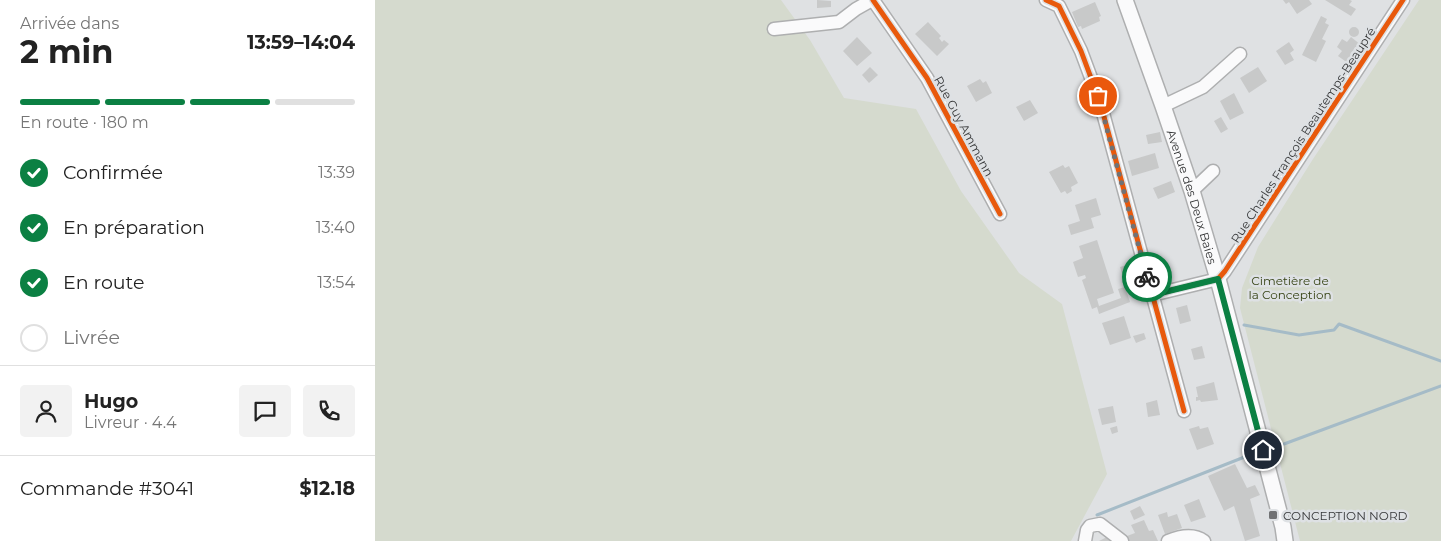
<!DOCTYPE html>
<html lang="fr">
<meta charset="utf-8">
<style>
:root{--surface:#fff;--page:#f2f2f2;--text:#222;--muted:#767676;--line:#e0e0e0;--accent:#0b8043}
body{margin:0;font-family:Montserrat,sans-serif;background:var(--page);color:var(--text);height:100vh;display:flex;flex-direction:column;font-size:19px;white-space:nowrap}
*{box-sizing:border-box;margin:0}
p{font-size:16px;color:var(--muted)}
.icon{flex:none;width:28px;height:28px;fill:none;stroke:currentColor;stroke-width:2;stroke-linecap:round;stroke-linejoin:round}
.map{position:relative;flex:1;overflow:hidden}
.sheet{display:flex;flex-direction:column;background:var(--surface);width:375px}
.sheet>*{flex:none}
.pin{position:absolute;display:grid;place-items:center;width:42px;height:42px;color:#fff;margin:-21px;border:2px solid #fff;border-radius:50%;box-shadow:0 1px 5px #0007}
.courier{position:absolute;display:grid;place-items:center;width:50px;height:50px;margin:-25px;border:4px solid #0b8043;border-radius:50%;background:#fff;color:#222;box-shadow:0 1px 6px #0007}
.head em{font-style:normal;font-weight:700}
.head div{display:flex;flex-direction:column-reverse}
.head{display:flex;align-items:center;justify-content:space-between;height:85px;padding:0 20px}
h1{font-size:32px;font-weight:700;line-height:38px}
.bar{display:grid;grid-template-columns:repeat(4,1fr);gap:8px 5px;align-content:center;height:60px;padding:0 20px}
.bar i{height:6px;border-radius:4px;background:var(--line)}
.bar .on{background:var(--accent)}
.bar p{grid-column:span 4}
.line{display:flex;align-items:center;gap:12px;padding:0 20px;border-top:1px solid var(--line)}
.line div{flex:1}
.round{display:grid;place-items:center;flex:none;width:52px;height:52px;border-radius:5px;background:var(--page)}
ol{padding:0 20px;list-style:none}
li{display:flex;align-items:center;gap:15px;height:55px}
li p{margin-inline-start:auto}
li .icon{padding:5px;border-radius:50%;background:var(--accent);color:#fff;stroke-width:4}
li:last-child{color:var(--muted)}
li i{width:28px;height:28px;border:2px solid var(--line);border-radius:50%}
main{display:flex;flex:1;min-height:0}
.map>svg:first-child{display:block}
.green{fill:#d5dace}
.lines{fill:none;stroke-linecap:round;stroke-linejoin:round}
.stream{stroke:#a5bbc7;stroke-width:3}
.building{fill:#c8c9c9}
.minor-casing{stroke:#aeafb0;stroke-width:15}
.major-casing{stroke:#aeafb0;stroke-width:18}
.minor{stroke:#fafafb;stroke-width:12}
.major{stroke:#fafafb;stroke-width:15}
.cycleway-casing{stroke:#dee1e4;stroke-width:8}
.cycleway{stroke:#e8590c;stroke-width:5}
.done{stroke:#717274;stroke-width:5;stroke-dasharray:0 9}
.route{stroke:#0b8043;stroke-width:6}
.poi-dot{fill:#717274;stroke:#dee1e4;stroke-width:2}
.labels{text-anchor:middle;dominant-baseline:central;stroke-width:5;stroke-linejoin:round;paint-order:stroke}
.street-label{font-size:12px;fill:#363738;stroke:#dee1e4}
.park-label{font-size:12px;fill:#364314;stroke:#dee1e4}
.poi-label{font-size:12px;fill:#363738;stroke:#dee1e4;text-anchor:start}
</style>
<main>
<section class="sheet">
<div class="head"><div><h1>2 min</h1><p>Arrivée dans</p></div><em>13:59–14:04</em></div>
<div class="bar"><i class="on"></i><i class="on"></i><i class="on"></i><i></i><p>En route · 180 m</p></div>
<ol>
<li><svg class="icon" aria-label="check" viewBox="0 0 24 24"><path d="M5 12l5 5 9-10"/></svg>Confirmée<p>13:39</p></li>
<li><svg class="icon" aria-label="check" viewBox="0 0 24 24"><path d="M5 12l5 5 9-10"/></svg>En préparation<p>13:40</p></li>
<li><svg class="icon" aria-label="check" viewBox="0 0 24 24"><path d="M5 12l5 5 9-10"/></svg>En route<p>13:54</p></li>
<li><i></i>Livrée</li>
</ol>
<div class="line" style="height:90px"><a class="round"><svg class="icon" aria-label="person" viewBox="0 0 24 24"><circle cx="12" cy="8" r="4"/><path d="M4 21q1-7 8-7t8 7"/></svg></a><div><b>Hugo</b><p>Livreur · 4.4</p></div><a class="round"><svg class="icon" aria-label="chat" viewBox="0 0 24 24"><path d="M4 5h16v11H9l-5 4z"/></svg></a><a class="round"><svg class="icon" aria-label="phone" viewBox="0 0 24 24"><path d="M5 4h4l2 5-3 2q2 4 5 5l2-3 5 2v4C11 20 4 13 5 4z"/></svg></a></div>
<div class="line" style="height:65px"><div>Commande #3041</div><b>$12.18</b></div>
</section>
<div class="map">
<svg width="1066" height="541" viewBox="0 0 1066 541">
<rect width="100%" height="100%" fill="#dfe1e3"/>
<!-- green -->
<path class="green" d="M0,0H406L435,40L469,98L541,109L586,191L644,273L687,304L732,474L696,541H0Z
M1044,0H1066V541H925L865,308L867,288L883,247L938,159Z"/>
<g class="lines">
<!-- stream -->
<path class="stream" d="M869,325L924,335L959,330L964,324L1066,361
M909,444L1066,386
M722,515L872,456"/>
</g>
<!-- building -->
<path class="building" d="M442,0L456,1V7L442,8Z
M908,0H934L937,4L922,14L914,2L911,4Z
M950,0H975L977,1L974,5L981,9L976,16Z
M720,2L726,16L724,17L725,21L707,29L706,26L703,27L697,12Z
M946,16L952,19L950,23L954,25L947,39L951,41L941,62L927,55Z
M553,22L566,36L564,38L567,42L569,40L574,44L562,56L540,34Z
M974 32a5 5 0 1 1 10 0a5 5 0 1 1-10 0Z
M482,37L497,53L482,66L468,51Z
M976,37L986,45L991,37L996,40L977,66L963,56L967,51L962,47L967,39L972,42Z
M914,42L919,50L915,53L919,60L910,65L901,51Z
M495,67L503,75L494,83L487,75Z
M883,67L892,81L874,93L865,78Z
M605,79L608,83L611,81L617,93L601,102L592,86Z
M859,93L869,113L855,120L845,101Z
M655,100L663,113L649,121L641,107Z
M846,117L853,129L846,133L839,121Z
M785,132L787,142L773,144L771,135Z
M780,153L784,168L757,176L753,161Z
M688,165L690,168L694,166L703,183L696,187L697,191L692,194L690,191L686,193L674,172Z
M796,181L800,192L783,199L778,188Z
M721,198L726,215L716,218L719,228L696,235L693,225L705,221L700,205Z
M722,240L739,293L722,299L724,306L746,298L743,289L750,287L755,302L724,314L722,307L717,309L707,280L711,278L710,275L703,277L698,262L708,258L704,246Z
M758,263L765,285L752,289L745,267Z
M812,305L816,321L805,324L801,308Z
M749,316L756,338L735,345L727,323Z
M769,333L771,339L761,343L758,336Z
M827,346L830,358L819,360L816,349Z
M839,382L843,400L826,402L825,400L821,401V397H823L821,387Z
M782,400L785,415L773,417L771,403Z
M738,406L741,422L727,425L723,409Z
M742,426L743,432L737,434L735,428Z
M824,426L825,429L833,427L839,444L822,450L814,429Z
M860,464L872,488L880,485L885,495L875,499L885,536L870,541L859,506L849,511L833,476Z
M824,499L831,517L816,522L809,505Z
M765,506L770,515L759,520L755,511Z
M792,512L793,517L802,514L807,528L790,534L783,515Z
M769,520L774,531L778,530L783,541H754L752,536L760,533L756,525Z
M736,535L739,541H724Z"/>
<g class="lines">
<defs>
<path id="minor" d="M498,0L552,78L625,214
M671,0L684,6L706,51L725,102L809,411
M399,29L464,22L481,9L497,0
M788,106L828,87L865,54
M817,191L838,171
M777,295L843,279L850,271L1028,0
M710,541L712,530L715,526L725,524L747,541
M793,541C805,536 818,533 829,541"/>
<g id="major">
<path id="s1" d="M750,0L788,106L817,191L843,279L908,527L910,541"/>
</g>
</defs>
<!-- minor casing -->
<use href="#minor" class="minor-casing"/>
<!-- major casing -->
<use href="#major" class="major-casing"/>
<!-- minor -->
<use href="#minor" class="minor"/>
<!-- major -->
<use href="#major" class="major"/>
<defs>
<path id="cycleway" d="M498,0L552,78L625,214
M671,0L684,6L706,51L725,102L809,411
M777,295L843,279L850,271L1028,0"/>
</defs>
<!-- cycleway casing -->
<use href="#cycleway" class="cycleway-casing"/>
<!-- cycleway -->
<use href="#cycleway" class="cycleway"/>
</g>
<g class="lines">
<!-- done -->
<path class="done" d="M723,96L772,277"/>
<!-- route -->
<path class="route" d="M772,277L777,295L843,279L888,450"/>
</g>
<!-- markers -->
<rect class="poi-dot" x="893" y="510" width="10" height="10" rx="2.5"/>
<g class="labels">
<!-- street labels -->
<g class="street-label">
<text transform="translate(589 126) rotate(62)">Rue Guy Ammann</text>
<text transform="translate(928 135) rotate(-57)">Rue Charles François Beautemps-Beaupré</text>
<text stroke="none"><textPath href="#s1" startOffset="208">Avenue des Deux Baies</textPath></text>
</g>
<!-- park labels -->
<g class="park-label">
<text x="915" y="280">Cimetière de<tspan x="915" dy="14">la Conception</tspan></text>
</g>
<!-- poi labels -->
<g class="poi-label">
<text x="908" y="515">CONCEPTION NORD</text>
</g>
</g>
</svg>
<div class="pin" style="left:723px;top:96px;background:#ea580c"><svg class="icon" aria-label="bag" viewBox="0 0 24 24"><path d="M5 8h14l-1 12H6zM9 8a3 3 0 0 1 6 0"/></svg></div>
<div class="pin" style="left:888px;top:450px;background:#1f2937"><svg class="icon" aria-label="home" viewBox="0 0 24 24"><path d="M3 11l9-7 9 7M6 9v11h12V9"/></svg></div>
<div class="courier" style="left:772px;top:277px"><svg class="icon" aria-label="bike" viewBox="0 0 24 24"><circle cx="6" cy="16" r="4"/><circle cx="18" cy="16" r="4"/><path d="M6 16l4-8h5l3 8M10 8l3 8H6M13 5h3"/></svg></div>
</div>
</main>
